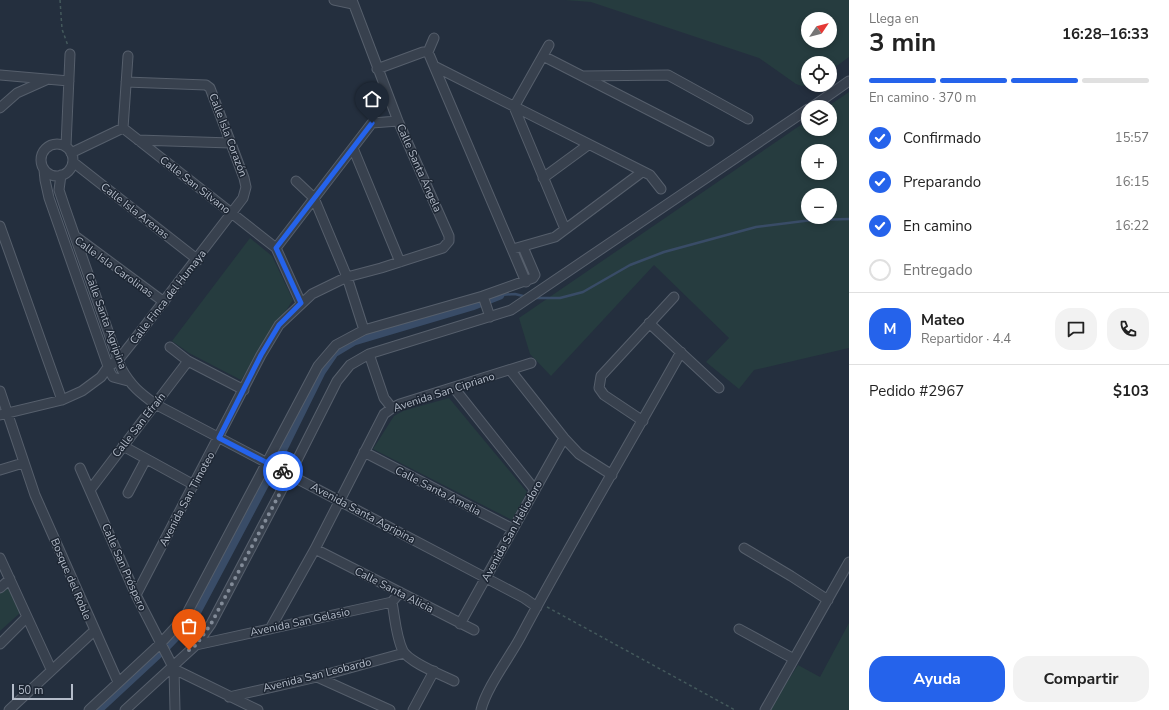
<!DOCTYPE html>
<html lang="es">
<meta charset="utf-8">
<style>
:root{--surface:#fff;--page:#f2f2f2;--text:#222;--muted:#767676;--line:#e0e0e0;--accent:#2563eb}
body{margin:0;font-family:"Nunito Sans",sans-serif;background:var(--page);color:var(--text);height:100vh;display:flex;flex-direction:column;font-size:15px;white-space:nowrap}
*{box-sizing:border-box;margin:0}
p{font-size:13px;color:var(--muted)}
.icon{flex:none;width:22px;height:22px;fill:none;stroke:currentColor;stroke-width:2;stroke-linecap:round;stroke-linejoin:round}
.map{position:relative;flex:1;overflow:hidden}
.details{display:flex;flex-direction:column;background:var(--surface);width:320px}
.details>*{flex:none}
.needle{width:26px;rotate:55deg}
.buttons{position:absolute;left:801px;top:12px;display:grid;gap:8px}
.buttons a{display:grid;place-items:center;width:36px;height:36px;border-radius:50%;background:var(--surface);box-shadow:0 2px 6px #0003;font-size:20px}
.scale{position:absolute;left:12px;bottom:10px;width:61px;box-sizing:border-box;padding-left:4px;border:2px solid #b4bcc9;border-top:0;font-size:11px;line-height:14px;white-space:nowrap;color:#b4bcc9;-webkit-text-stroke:3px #1d2633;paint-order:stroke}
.pin{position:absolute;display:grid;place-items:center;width:34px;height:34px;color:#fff;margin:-41px -17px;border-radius:50% 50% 50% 0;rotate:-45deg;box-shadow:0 0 4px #0007}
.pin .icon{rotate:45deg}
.courier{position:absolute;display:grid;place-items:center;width:40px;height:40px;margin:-20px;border:3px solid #2563eb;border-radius:50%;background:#fff;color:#222;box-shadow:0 1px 5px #0007}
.overview em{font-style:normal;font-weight:700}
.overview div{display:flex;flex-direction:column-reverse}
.overview{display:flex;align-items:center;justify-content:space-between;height:68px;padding:0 20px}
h1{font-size:26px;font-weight:700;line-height:30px}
.bar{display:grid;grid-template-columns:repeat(4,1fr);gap:6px 4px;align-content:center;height:48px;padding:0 20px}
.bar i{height:5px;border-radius:3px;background:var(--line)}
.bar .selected{background:var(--accent)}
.bar p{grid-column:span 4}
.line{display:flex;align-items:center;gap:10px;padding:0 20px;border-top:1px solid var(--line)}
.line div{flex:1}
.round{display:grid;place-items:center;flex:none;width:42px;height:42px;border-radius:16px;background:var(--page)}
ol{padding:0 20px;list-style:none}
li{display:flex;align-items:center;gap:12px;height:44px}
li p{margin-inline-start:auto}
li .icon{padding:4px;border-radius:50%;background:var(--accent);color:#fff;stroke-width:4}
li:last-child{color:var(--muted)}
li i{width:22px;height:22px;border:2px solid var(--line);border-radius:50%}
.cta{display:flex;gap:8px;margin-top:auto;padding:8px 20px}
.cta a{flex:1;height:46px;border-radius:16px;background:var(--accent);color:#fff;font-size:16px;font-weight:700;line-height:46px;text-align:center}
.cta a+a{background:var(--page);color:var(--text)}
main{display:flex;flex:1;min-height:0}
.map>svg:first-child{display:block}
.green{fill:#263c3f;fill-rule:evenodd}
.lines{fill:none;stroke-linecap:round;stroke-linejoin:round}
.stream{stroke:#394c67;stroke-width:2.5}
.canal{stroke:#394c67;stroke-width:9}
.street-casing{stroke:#565f6c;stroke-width:11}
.path{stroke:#44595c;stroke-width:1.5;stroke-dasharray:3 3;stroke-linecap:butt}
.street{stroke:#38414e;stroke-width:9}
.done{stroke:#828b98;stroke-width:4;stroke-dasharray:0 7.2}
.route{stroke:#2563eb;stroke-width:5}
.labels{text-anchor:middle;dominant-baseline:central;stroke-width:3;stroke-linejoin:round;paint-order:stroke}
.street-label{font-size:11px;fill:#b4bcc9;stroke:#1d2633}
</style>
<main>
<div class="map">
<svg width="849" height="710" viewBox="0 0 849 710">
<rect width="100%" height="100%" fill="#242f3e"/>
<!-- green -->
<path class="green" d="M565,0H849V57L830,71V63H808L809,85L802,86L796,84L759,58L591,2ZM808,19H830V41H808Z
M849,92V348L754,370L739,389L706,362L729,338L654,265L551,376L530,354L519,318L808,120V129H830V107H827ZM808,151H830V173H808ZM808,195H830V217H808Z
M250,238L272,256L293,300L241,380L189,353L172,341Z
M449,398L527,492L512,520L373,449L394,416L403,411Z
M9,585L21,612L0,631V593Z
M849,623V710H769L798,665L820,677Z"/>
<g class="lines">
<!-- stream -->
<path class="stream" d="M500,295L515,294L527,297
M534,298H560L583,292L630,265L664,252L756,227L812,220L849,219"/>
<!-- canal -->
<path class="canal" d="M98,710L167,646L193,619L279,457L321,372L334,353L354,341L472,306L500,295"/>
<defs>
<path id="street" d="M334,0L353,4
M434,38L428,52L526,282
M549,45L514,107L565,229
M128,56L123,128L276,248L301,303
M543,56L709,141
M434,66L650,175L661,189
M377,69L423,52H428
M0,75L69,81
M583,76L668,75L748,119
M812,107L849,81
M0,108L17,93L46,80
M138,140L231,143
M41 160a16 16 0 1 1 32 0a16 16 0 1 1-32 0Z
M66,146L70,54
M353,148L400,262
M71,153L123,128
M73,162L198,260
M44,170L45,180L49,198L110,372L113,377L128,381
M61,175L59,190L65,208L121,368C131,386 140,393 155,404L524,598L537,607
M543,178L588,145
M296,181L314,198L347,277L364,330
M0,226L62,400
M75,236L164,302
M276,248L372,123L398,121
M513,249L555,237L642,172
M483,296L533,278L535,275L523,247
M649,323L719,388
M170,347L188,361L244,390
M369,354L384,398L392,408
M511,371L564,438L579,454L612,475
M454,388L535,490
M0,391L35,495L118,682
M0,415L62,400L82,391L101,377L108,367L119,359L131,344L243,198L246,187L244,178L210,88L206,85L126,82
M643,421L604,395L599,388L601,376L674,297
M123,446L194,485
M364,452L513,529
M80,468L136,595L174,669L258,710
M0,470L23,463
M90,490L188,361
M128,493L146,459
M744,548L791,576L828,600
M315,549L474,630
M0,558L51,669
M0,588L10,579
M136,595L261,355L279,325L312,294L347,277L381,268L443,248L449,241V236L398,121L352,0
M392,602C395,618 396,637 403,651C410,663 442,675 454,681
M460,624L564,438
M270,629L315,549L384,414L392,408L400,404L531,363
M739,629L794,659
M0,644L27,617
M196,645L392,602L400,592
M174,669L175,710
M317,677L390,710
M229,697L317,677L404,653
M9,710L94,631
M89,710L160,644L185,617L318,366L336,345L364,330L483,296L490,317
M125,710L196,645L211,624L290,474L337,381L350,365L369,354L511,310L808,109
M413,710L434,671
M481,710C486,688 510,657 521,636C572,540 628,447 681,352
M765,710L849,562"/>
</defs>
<!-- street casing -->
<use href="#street" class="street-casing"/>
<!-- path -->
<path class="path" d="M60,0L62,29L68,46
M547,607L735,710"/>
<!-- street -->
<use href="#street" class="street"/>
</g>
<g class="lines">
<!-- done -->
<path class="done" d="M189,650L196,645L211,624L290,474L283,471"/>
<!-- route -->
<path class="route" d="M283,471L219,438L261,355L279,325L301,303L276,248L372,123"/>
</g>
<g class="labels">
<!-- street labels -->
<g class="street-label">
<text transform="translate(228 135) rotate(69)">Calle Isla Corazón</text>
<text transform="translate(419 168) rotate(66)">Calle Santa Ángela</text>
<text transform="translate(195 185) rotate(38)">Calle San Silvano</text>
<text transform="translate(135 211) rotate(38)">Calle Isla Arenas</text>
<text transform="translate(114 267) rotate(36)">Calle Isla Carolinas</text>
<text transform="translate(168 297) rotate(-52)">Calle Finca del Humaya</text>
<text transform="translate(106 321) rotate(70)">Calle Santa Agripina</text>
<text transform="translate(444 392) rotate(-18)">Avenida San Cipriano</text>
<text transform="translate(139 425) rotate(-52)">Calle San Efraín</text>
<text transform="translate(438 491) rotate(27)">Calle Santa Amelia</text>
<text transform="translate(187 499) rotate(-62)">Avenida San Timoteo</text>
<text transform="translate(363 513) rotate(28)">Avenida Santa Agripina</text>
<text transform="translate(512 531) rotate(-61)">Avenida San Heliodoro</text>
<text transform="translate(124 567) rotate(66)">Calle San Próspero</text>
<text transform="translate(71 579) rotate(67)">Bosque del Roble</text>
<text transform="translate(394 590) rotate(27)">Calle Santa Alicia</text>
<text transform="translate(300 622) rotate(-12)">Avenida San Gelasio</text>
<text transform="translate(317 675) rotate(-14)">Avenida San Leobardo</text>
</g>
</g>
</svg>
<div class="buttons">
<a><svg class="needle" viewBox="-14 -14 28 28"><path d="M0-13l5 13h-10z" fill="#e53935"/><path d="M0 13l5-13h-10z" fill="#767676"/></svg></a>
<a><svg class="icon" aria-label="locate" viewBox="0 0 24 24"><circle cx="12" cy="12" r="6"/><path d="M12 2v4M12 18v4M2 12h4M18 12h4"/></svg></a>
<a><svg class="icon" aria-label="layers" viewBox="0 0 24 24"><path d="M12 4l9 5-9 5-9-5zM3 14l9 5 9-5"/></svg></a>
<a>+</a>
<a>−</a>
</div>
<div class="scale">50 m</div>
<div class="pin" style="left:189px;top:650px;background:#ea580c"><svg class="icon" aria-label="bag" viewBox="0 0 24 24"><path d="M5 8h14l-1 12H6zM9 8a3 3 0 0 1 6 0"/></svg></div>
<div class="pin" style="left:372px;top:123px;background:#1f2937"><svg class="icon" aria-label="home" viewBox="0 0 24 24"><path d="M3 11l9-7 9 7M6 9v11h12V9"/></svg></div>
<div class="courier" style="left:283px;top:471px"><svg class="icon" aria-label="bike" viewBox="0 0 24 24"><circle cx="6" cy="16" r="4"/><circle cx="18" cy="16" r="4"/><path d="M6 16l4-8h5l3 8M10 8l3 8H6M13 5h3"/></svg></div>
</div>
<section class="details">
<div class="overview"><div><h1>3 min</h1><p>Llega en</p></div><em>16:28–16:33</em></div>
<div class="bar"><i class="selected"></i><i class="selected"></i><i class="selected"></i><i></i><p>En camino · 370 m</p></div>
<ol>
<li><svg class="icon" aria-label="check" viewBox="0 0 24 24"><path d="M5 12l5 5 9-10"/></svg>Confirmado<p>15:57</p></li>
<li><svg class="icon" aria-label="check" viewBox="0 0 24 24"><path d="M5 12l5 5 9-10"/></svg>Preparando<p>16:15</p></li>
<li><svg class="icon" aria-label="check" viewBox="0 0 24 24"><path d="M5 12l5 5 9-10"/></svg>En camino<p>16:22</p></li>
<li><i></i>Entregado</li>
</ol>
<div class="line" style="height:72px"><b class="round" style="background:var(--accent);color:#fff">M</b><div><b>Mateo</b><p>Repartidor · 4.4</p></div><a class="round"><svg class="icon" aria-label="chat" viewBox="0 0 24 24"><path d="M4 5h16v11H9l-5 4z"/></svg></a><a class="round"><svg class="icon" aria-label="phone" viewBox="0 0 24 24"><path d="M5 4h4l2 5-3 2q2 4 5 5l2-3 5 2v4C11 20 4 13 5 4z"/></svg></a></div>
<div class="line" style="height:52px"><div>Pedido #2967</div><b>$103</b></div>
<div class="cta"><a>Ayuda</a><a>Compartir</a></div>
</section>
</main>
